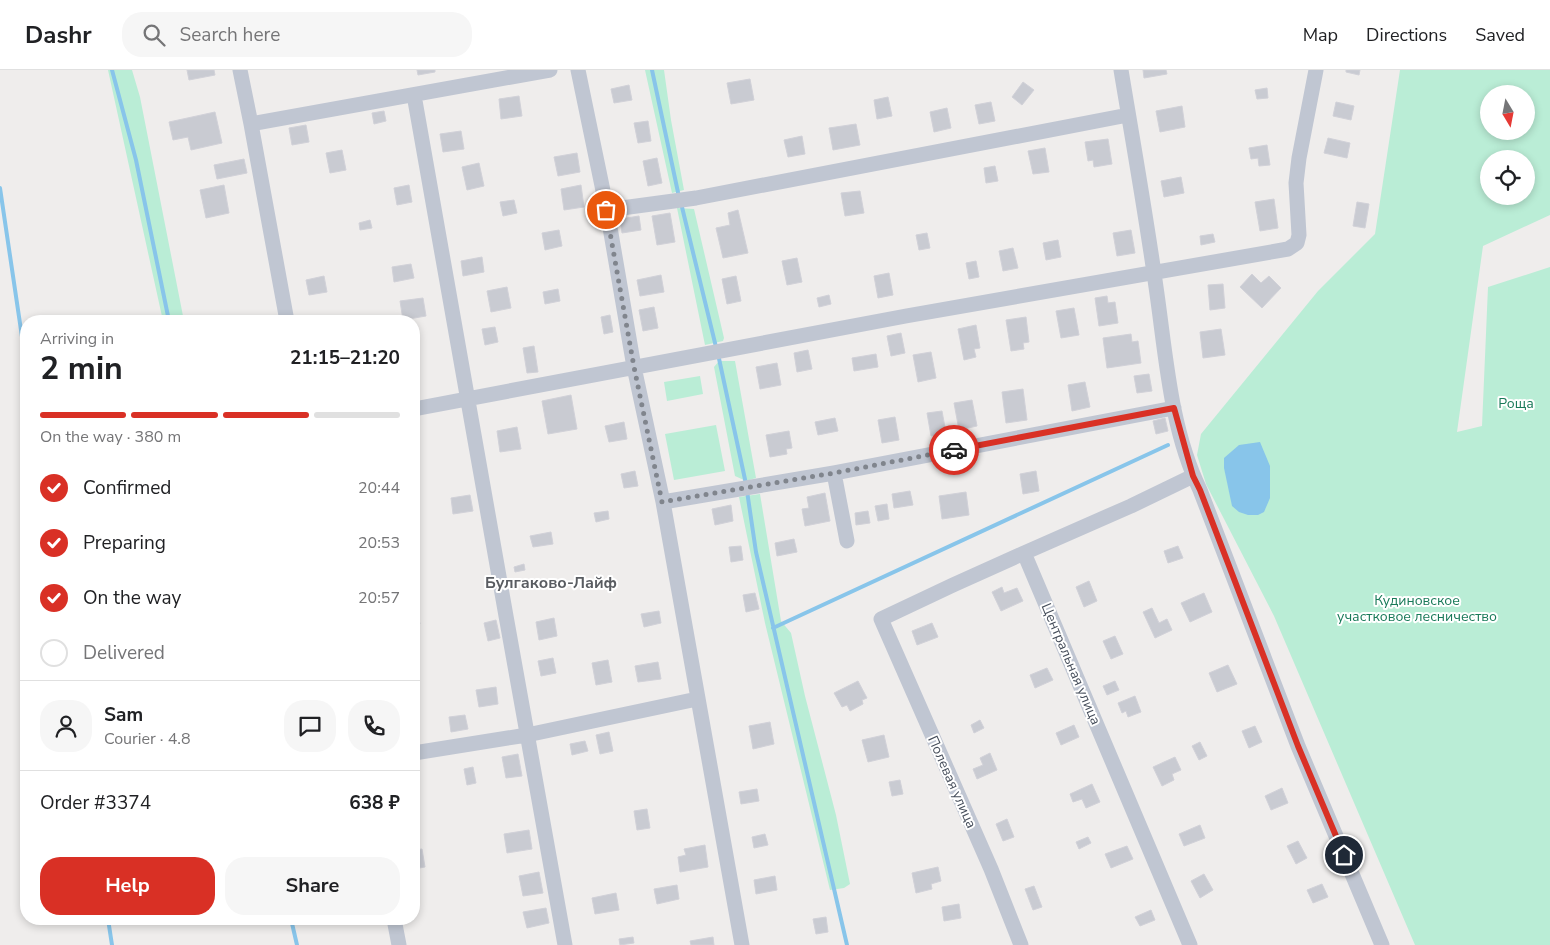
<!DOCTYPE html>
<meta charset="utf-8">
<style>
:root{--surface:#fff;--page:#f6f6f6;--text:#202124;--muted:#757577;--line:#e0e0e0;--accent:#d93025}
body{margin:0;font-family:"Nunito Sans",sans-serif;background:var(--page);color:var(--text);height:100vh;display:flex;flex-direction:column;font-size:19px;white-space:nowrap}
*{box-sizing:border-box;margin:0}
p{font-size:16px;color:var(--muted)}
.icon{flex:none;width:28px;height:28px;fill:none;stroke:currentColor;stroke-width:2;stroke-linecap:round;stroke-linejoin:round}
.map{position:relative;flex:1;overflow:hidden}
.drawer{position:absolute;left:20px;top:245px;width:400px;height:610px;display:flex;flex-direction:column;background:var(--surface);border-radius:20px;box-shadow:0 2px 8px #0003}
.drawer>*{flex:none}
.needle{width:32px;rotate:170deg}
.tools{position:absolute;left:1480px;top:15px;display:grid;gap:10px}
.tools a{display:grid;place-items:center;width:55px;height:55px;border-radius:50%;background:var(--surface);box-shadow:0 2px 8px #0003;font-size:25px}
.pin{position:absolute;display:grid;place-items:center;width:42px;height:42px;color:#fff;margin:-21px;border:2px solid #fff;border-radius:50%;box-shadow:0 1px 5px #0007}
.courier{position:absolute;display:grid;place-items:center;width:50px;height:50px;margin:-25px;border:4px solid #d93025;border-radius:50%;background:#fff;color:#222;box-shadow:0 1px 6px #0007}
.headline em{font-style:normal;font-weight:700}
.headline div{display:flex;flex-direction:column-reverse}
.headline{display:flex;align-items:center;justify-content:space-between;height:85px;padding:0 20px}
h1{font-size:32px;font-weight:700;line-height:38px}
.bar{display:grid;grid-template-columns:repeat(4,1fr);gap:8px 5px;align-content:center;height:60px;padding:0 20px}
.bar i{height:6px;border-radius:4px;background:var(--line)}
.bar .selected{background:var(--accent)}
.bar p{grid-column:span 4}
.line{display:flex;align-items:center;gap:12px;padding:0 20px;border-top:1px solid var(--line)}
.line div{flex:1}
.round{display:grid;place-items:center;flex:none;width:52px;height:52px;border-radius:20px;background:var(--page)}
ol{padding:0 20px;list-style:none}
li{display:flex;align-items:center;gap:15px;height:55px}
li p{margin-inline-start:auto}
li .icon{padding:5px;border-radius:50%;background:var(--accent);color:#fff;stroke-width:4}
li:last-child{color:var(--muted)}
li i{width:28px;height:28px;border:2px solid var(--line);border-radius:50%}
.cta{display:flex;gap:10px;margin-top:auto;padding:10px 20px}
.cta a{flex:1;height:58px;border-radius:20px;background:var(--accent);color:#fff;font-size:20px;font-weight:700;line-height:58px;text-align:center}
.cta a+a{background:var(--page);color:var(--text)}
header{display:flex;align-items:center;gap:30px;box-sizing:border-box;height:70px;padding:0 25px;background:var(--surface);border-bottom:1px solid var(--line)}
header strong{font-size:24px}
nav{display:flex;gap:28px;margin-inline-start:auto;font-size:18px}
.search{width:350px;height:45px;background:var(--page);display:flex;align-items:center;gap:12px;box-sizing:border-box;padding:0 18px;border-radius:20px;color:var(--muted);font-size:19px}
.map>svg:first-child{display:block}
.green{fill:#baedd6;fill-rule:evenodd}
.water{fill:#88c5ea}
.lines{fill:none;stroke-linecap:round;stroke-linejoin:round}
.stream{stroke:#88c5ea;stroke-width:4}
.building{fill:#c9cbd2;stroke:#d1d1d8}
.minor{stroke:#c0c6d2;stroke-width:15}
.done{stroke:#80858d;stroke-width:5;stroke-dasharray:0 9}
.route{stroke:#d93025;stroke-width:6}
.labels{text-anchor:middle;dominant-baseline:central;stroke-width:4;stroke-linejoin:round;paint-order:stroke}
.park-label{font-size:14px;fill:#187958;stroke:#fff}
.street-label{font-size:14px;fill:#454d5a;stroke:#fff}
.quarter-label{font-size:16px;font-weight:bold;fill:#595c61;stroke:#fff}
</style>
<header>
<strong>Dashr</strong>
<div class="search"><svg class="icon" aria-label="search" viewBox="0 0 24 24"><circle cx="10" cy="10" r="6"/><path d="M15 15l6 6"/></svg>Search here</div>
<nav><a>Map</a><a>Directions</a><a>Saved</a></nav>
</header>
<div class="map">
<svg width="1550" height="875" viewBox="0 0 1550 875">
<rect width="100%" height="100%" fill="#efedec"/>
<!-- green -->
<path class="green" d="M108,0H132L140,27L184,251H163Z
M645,0H664L671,50L684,120L672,123Z
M1400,0H1550V145L1483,176L1457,362L1482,356L1488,217L1550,197V875H1415L1274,546L1206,414L1197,385L1201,364L1318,221L1375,164ZM1489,24H1526V61H1489ZM1489,89H1526V126H1489Z
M677,138L694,139L724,268L723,271L705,275Z
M719,291H735L756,408L746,411L735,406L714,297Z
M700,306L703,324L667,331L664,312Z
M716,355L725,401L674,410L665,364Z
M760,424L781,551L791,563L805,626L836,745L850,814L844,818L830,820L765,553L739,427Z"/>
<!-- water -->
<path class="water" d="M1260,372L1270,396V428L1264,442L1258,445H1248L1239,442L1232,436L1224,398V388L1239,375Z"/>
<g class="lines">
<!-- stream -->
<path class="stream" d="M112,0L136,90L169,251
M652,0L679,127
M0,118L26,294
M681,133L716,277
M718,284L746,414
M747,421L756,482L847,875
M773,558L1168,375
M108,849L112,875
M291,849L297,875"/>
</g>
<!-- building -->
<path class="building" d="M187,0H214L215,5L189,10Z
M417,0H435V2L418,5Z
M1143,0H1166L1167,4L1144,8Z
M1346,0H1360L1359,5L1346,2Z
M750,9L754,30L731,34L727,13Z
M1023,12L1034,20L1022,35L1012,27Z
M629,15L632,30L614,33L611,19Z
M1267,18L1268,28L1257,29L1255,20Z
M519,26L522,46L501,49L499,29Z
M888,27L892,46L877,49L874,30Z
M991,32L995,51L979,54L975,35Z
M1336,32L1354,36L1351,50L1333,46Z
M1182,36L1185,57L1160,62L1156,41Z
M947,38L951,58L934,62L930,42Z
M384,41L386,51L374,54L372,43Z
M215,42L222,73L191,80L188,67L173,70L169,52Z
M648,51L651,71L638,73L634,53Z
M856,54L860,75L833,80L829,58Z
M306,55L309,72L292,75L289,58Z
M461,61L464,79L443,82L440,64Z
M802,66L805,84L788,87L784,70Z
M1328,68L1350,73L1347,88L1324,83Z
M1108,69L1112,94L1094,97L1093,90L1088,91L1085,72Z
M1267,75L1270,95L1259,96L1258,88L1251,89L1249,78Z
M1045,78L1049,102L1033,104L1028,81Z
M342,80L346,100L330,103L326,83Z
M577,83L580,102L558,106L554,87Z
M657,88L662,113L648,116L643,91Z
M244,89L247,103L217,109L214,95Z
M479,93L484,116L467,120L462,97Z
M995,96L998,111L986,113L984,98Z
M1181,107L1184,123L1164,127L1161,111Z
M224,115L229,143L206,148L200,120Z
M409,115L412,132L397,135L394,118Z
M581,115L584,137L564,140L561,119Z
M860,121L864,143L845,146L841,123Z
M1274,129L1278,158L1260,161L1255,132Z
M514,130L517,143L503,146L500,132Z
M1357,132L1369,134L1365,158L1353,156Z
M738,140L748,183L723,188L716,158L730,155L728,143Z
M670,143L675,172L657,175L652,146Z
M639,146L641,160L622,163L620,149Z
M370,150L372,158L360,160L359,153Z
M559,160L562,176L545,180L542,163Z
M1131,160L1135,183L1117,186L1113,163Z
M927,163L930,178L919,180L916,165Z
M1213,164L1215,172L1201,175L1200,166Z
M1058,170L1061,187L1046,190L1043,173Z
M1013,178L1018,198L1003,201L999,181Z
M482,187L484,202L463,206L461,191Z
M797,188L802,212L787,215L782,191Z
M976,191L979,207L969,209L966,193Z
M411,194L414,208L394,212L392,197Z
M889,203L893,225L878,228L874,206Z
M1252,204L1261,213L1269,206L1281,218L1262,238L1240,217Z
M661,205L664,222L640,226L637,210Z
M324,206L327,222L309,225L306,210Z
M736,206L741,231L727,234L722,209Z
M1223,214L1225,238L1210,240L1208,215Z
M507,217L511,238L491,242L487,221Z
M558,219L560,231L545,234L543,222Z
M829,225L831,234L819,237L817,228Z
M1107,226L1108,233L1115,232L1118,253L1099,256L1095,228Z
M423,228L426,246L403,250L400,231Z
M654,237L658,258L643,261L639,240Z
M1074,238L1079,265L1061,268L1056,241Z
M610,245L613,262L604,264L601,247Z
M1026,247L1029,272L1023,273L1024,279L1011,281L1006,250Z
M976,255L980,278L974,279L976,287L964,290L958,259Z
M495,257L498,272L485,275L482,259Z
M1221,259L1225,285L1203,288L1200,262Z
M901,263L905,283L891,286L887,266Z
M1131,264L1132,272L1138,271L1141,293L1107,298L1103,268Z
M534,276L538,302L527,303L523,278Z
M808,280L812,299L797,302L794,283Z
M931,282L936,308L918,312L913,285Z
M876,284L878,297L854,301L852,288Z
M777,293L781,315L760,319L756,297Z
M1149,304L1152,321L1137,323L1134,306Z
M1085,312L1090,337L1072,341L1068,315Z
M1023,319L1027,350L1006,353L1002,322Z
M571,325L577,359L548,364L542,331Z
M972,330L977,356L959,360L954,333Z
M942,341L946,363L931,366L927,343Z
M895,347L899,370L882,373L878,350Z
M835,348L838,361L818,365L815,352Z
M1165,348L1168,361L1156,364L1153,351Z
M624,352L627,369L609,372L605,356Z
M517,357L521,379L500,382L497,361Z
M789,361L792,378L786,379L787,384L770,387L766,365Z
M635,401L638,416L624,418L621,404Z
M1036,401L1039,421L1023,424L1020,404Z
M910,421L913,435L894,438L892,424Z
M966,422L969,445L942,449L939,426Z
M825,423L830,451L805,456L802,439L809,438L807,427Z
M470,425L473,441L453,444L451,428Z
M887,434L889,449L878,451L875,436Z
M731,435L733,451L715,455L712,439Z
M608,441L609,449L596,452L594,443Z
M868,441L870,453L856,455L855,443Z
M551,462L553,474L533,477L530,466Z
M794,469L797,482L777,486L775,473Z
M741,476L743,490L731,492L729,477Z
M1178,476L1183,488L1168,493L1164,481Z
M524,494L525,500L515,502L514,497Z
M1089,511L1097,531L1084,537L1076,517Z
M1002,517L1004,523L1017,518L1023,531L1001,541L992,522Z
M755,523L759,539L746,542L743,525Z
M1204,523L1212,542L1190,552L1181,533Z
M1152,538L1159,553L1167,549L1172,560L1155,568L1143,542Z
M417,541L420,554L414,555V542Z
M659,541L661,553L644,557L641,544Z
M554,548L557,566L539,570L536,552Z
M496,550L500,568L488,571L484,553Z
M932,553L938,567L917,575L912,561Z
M1115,566L1123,584L1111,589L1103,571Z
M553,588L556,603L541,606L538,591Z
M608,590L612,612L596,615L592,593Z
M658,592L661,609L638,612L635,596Z
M1228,595L1237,614L1217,622L1209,603Z
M1047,598L1053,610L1035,618L1030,605Z
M858,611L867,628L862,630L863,634L850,641L847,635L842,637L834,623Z
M1115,611L1119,620L1107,625L1103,616Z
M496,617L498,634L479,637L476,620Z
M1135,626L1141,642L1128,647L1126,641L1122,643L1118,633Z
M465,645L468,659L451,662L449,647Z
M980,650L984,658L974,663L971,655Z
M770,652L774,674L753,679L749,656Z
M1074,655L1079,667L1061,675L1056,663Z
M1255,656L1262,672L1249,678L1242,661Z
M609,662L613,681L600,684L596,665Z
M884,665L889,687L868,692L862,670Z
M585,671L588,681L572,685L570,674Z
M1200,672L1207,686L1199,690L1192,676Z
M990,683L997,700L977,709L973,699L983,695L980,688Z
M518,684L522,706L506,708L502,687Z
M1175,687L1181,700L1172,704L1174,710L1162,716L1153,697Z
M473,697L476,713L467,715L464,699Z
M900,710L903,724L892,726L889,712Z
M1092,714L1100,732L1086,738L1082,729L1073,732L1070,724Z
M1282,718L1288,733L1271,740L1265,726Z
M757,719L759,731L741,734L739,722Z
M647,739L650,758L637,760L634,741Z
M1007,749L1014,767L1003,771L996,754Z
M1200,755L1205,768L1184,776L1179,764Z
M529,760L532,779L507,783L504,764Z
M765,764L768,775L754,778L752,767Z
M1088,767L1091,773L1079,779L1076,772Z
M1298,771L1307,788L1296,794L1287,776Z
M705,775L708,797L680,802L678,787L686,785L684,779Z
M1127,776L1133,789L1111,798L1105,784Z
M422,779L425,797L414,799V780Z
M938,797L941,811L931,814L932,819L916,823L912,803Z
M539,802L543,823L523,826L519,806Z
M1204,804L1213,820L1200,828L1191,811Z
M775,806L777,820L756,824L754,810Z
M1322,814L1328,827L1313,833L1307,820Z
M677,815L679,829L657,834L654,819Z
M1034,816L1042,837L1033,840L1025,819Z
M616,823L619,840L595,844L592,828Z
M959,834L961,848L944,851L942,837Z
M546,838L549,853L527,858L523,842Z
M1151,840L1155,850L1140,856L1135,847Z
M826,847L828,862L816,864L813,849Z
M633,867L634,873L620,875L619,869Z
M713,867L714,875H691L690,871Z"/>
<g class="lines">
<!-- minor -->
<path class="minor" d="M240,0L251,54L287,251
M578,0L607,140L634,297L663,432L742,875
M1121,0C1133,72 1146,145 1156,217C1166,285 1170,358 1200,420L1298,676L1382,875
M414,25C465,308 513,592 565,875
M251,54L550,0
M607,140L696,128L1128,45
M414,339L906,246L1288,179L1297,173L1299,165L1296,113L1299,88L1316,0
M834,403L847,471
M663,432L834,403L1174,338
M414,683L527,665L697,629
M394,849L399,875
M1021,875L991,799L881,549L953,515L1024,483
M1190,875L1024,483L1131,436L1193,406"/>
</g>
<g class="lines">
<!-- done -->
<path class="done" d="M606,140L634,297L662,432L834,403L954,380"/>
<!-- route -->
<path class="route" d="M954,380L1174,338L1193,406L1200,420L1298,676L1344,785"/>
</g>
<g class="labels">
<!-- park labels -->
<g class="park-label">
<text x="1516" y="333">Роща</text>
<text x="1417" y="530">Кудиновское<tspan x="1417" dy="16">участковое лесничество</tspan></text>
</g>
<!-- street labels -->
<g class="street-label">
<text transform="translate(1071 594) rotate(67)">Центральная улица</text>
<text transform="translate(952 712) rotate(66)">Полевая улица</text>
</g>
<!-- quarter labels -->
<g class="quarter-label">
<text x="551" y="513">Булгаково-Лайф</text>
</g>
</g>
</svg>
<div class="tools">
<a><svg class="needle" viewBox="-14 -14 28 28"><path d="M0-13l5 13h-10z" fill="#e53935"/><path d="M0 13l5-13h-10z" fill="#757577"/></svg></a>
<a><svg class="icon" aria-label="locate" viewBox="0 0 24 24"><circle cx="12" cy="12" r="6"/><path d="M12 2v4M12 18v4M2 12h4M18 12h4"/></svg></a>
</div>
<div class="pin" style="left:606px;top:140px;background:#ea580c"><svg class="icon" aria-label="bag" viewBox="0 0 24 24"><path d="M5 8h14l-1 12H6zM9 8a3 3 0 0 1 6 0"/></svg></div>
<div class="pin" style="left:1344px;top:785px;background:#1f2937"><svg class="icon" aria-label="home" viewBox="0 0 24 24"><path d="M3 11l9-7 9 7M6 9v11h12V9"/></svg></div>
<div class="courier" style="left:954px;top:380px"><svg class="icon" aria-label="car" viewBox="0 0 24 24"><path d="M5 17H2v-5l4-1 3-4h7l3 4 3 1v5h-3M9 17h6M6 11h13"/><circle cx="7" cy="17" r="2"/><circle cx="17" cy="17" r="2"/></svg></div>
<section class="drawer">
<div class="headline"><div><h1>2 min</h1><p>Arriving in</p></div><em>21:15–21:20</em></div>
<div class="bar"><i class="selected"></i><i class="selected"></i><i class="selected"></i><i></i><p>On the way · 380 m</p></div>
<ol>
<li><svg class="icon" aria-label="check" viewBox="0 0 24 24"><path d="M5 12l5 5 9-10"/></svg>Confirmed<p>20:44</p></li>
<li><svg class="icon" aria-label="check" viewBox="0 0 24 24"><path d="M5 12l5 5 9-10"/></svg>Preparing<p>20:53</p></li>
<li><svg class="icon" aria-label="check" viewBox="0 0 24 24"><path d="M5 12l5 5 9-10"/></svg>On the way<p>20:57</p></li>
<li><i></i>Delivered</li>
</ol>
<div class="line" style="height:90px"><a class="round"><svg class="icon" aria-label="person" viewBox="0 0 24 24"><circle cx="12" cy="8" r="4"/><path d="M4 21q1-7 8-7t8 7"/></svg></a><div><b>Sam</b><p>Courier · 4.8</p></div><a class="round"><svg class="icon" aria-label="chat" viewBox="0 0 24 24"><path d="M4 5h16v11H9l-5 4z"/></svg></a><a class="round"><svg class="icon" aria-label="phone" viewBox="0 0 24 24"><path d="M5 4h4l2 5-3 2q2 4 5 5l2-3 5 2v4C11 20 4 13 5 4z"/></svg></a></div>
<div class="line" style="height:65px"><div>Order #3374</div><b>638 ₽</b></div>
<div class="cta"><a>Help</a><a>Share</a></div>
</section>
</div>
